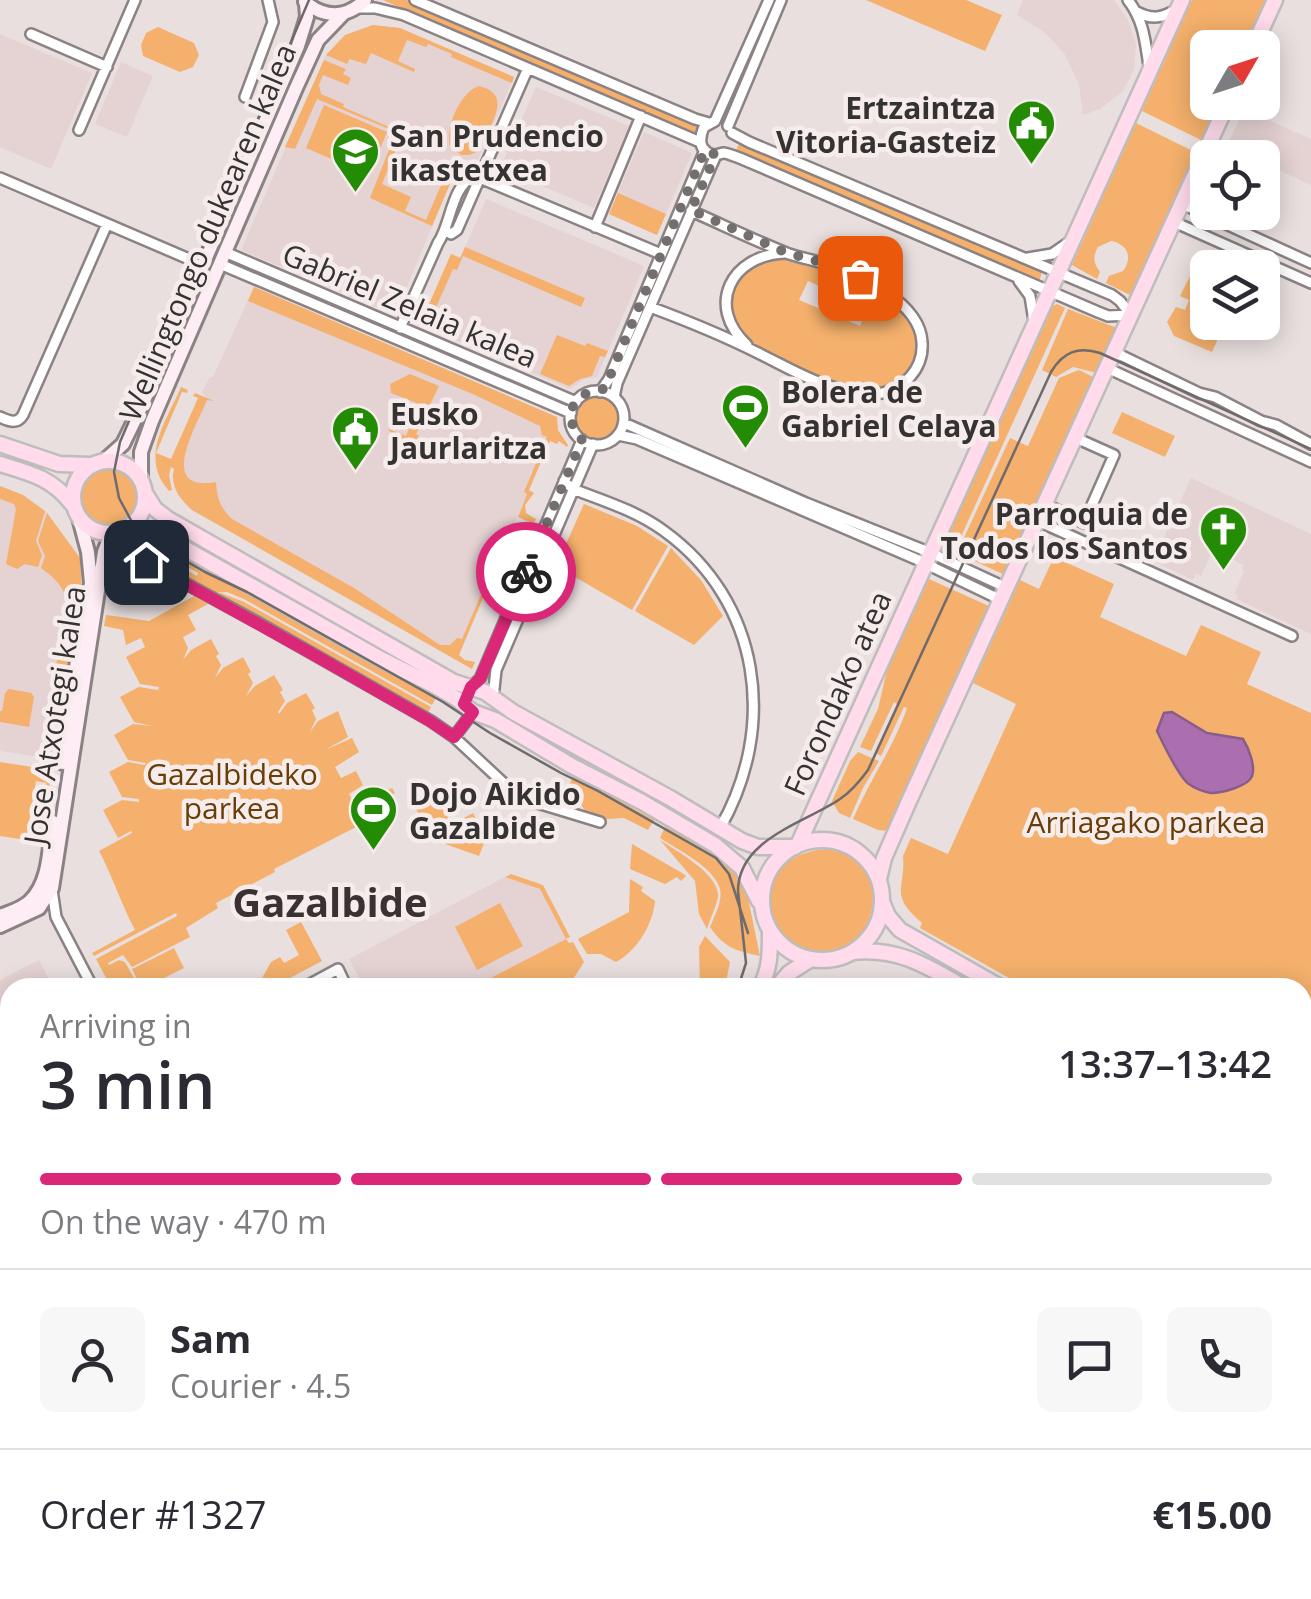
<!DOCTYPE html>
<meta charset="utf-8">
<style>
:root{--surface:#fff;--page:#f7f7f7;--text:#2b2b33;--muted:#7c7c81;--line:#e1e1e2;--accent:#db2777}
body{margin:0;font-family:"Open Sans",sans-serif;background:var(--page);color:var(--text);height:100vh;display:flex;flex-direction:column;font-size:38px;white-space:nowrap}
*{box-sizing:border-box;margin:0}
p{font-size:32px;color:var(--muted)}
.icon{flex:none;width:55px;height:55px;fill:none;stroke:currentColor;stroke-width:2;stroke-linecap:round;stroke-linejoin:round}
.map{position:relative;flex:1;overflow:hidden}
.sheet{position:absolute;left:0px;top:978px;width:1312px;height:622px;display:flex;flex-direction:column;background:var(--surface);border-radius:30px 30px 0 0;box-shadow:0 5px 25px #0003}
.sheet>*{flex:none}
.needle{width:65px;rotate:51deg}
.buttons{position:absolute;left:1190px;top:30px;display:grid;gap:20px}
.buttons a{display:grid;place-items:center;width:90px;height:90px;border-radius:15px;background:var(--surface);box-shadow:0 5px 25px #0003;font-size:50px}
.pin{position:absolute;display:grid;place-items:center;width:85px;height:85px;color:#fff;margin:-42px;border-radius:20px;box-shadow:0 5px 15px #0006}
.courier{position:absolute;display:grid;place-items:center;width:100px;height:100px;margin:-50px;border:8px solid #db2777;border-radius:50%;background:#fff;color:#222;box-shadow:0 2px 12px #0007}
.overview em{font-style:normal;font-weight:600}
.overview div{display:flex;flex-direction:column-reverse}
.overview{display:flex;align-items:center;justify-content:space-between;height:170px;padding:0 40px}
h1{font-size:65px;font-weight:600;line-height:75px}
.bar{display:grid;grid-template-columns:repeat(4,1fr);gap:15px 10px;align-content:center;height:120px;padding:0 40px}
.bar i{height:12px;border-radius:8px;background:var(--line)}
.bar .on{background:var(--accent)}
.bar p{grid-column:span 4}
.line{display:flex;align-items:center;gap:25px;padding:0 40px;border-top:2px solid var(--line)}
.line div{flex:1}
.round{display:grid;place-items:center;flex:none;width:105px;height:105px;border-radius:15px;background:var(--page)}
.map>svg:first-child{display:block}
.built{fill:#e5d2d3}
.green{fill:#f4b06c}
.water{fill:#ab6fb0;stroke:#885d8a;stroke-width:2.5}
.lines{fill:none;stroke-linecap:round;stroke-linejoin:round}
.street-casing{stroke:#8b8283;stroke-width:14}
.secondary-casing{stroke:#8b8283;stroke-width:18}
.primary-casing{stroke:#bebdbd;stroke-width:19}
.street{stroke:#fff;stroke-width:9}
.secondary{stroke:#ffedf5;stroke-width:12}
.primary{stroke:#ffdbec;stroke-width:14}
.tram{stroke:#706b6b;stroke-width:2.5}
.done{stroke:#746f6f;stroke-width:10;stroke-dasharray:0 18}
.route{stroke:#db2777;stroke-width:12}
.labels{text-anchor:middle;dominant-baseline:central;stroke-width:9;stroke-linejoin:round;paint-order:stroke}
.poi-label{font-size:30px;font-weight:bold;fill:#353232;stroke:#f6ecec;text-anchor:start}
.street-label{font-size:30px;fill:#353232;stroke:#f6ecec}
.park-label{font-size:30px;fill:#693e06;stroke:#f6ecec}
.district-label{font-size:40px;font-weight:bold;fill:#3a3232;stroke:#f6ecec}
</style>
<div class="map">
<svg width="1311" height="1599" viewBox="0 0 1311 1599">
<rect width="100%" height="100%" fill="#e9dfdf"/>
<!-- built -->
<path class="built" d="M1023,0H1114L1128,20L1136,44L1134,70L1122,92L1100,109L1083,115L1079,84L1064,53L1044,32L1017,15Z
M373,25L400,28L514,77L476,164L461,158L395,315L241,250L326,55L345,35Z
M0,34L92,73L51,169L0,147Z
M121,62L153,76L127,137L95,124Z
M536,87L629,126L594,208L500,168Z
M1244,109L1311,139V185L1263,163L1262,158L1251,157L1227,146Z
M644,132L692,153L657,235L609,214Z
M486,199L644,266L597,377L585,379L570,389L420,325L451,254L461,257Z
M254,287L557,417V423L457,659L192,510L178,495L172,476L183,446L205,395L202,392L204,388L210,377H213Z
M1191,478L1311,534V634L1236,599L1238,595L1234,594L1244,572L1242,570L1244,565L1217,552L1214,557L1210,556L1201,576L1196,574L1193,580L1153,561Z
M0,486L23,495L47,513L80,558L82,598L54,759L0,751Z
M505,877L540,889L566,939L473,987H364L349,959Z
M39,960L53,987L10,988V1054L0,1034V980Z"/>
<!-- green -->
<path class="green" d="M383,0H407L698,124L693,135Z
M866,0H966L1002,15L985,51Z
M1192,0H1267L1245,47L1208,48V102L1220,103L1203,141L1142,111Z
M373,25L400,28L514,77L512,83L451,57L452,54L428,44L426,47L407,40L398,61L415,69L414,72L371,53L366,64L350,59L347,64L326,55L345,35Z
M158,27L194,43L199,55L193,67L180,72L143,56L141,45L146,33Z
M324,60L346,69L343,74L351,78L348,85L323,75L319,85L321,94L344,104L343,107L403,133L382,184L411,197L405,211L426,220L452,160L459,163L432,226L370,198L396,132L317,99L295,149L285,147Z
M479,86C507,93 497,111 489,131C485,138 483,147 476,152C469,156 468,155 461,155L450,146C445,128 460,92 479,86Z
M324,105L387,132L369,175L306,148Z
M1136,123L1197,153L1132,296L1106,283L1109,276L1123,271C1133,258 1128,244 1111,241L1098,247C1092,257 1094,264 1100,272L1097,279L1072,265Z
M740,142L1042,272L1039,282L735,152Z
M618,193L666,214L657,235L609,214Z
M465,247L585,298L581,307L463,256L457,270L453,269L427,328L420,325L451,254L460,258Z
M778,256L787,261L837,273L826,299L823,297L826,289L808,281L799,300L818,308L822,300L844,309L841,318L860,326L868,306L849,299L845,306L842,305L853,280C867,287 889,296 901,306C931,330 920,382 882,391C848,398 754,359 737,329C734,324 731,312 730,306C728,293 738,275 749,266C755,261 769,259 778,256Z
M1192,272L1207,280L1208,322L1216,323L1215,325L1223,328L1212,352L1174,336L1167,322L1176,307L1185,310L1189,300L1180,296Z
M254,287L557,417L558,430L568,445L567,447L559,441L557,444L550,441L529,490L534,493L525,505L526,513L536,519L534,524L518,517L527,494L524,492L547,437L542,435L540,426L475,395L248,301Z
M1057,304L1065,308L954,552L943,547L1053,306Z
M1068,309L1117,328L1097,373L1073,367L1056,377L1042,370Z
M557,335L585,346L587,343L608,351L605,357L600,356L592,376L580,379L569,386L540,374Z
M1079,370L1095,378L1005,575L957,553L1010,438L1028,446L1059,378Z
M410,374L439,386L416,434L419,436L412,452L390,442L393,433L389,431V429L406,436L419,404L391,393L390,384Z
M181,387L188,390L187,393L182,392L156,453L171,459L198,398L193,396L195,393L214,401L207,400C197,425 156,493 216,482C217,498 220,507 232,519L354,588L440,645H450L457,638L462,639L495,562L498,563L508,540L525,547L523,552L514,549C501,552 506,559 502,569L496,567L459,655L465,660L475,662L472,669L192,510C179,498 170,486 174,469L171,467L169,475L172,490L169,491C139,457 166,422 181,387Z
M575 418a23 23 0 1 1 46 0a23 23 0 1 1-46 0Z
M1122,412L1175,436L1165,457L1112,433Z
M77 497a31 31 0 1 1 62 0a31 31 0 1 1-62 0Z
M0,486L23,495L45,511L36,541L42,555L38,567L25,564L17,569L6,564L16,509L14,504L0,499Z
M584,504L637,526L668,546L632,610L556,566Z
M47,513L80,558L82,598L66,683L57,680L55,675L57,659L64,654C69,615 78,594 41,568L45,556L38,541Z
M155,541L201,568L203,565L438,694L432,705L244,599L227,592L212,593L192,582H185L145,559L150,550L197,576L198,573L152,547Z
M671,548L701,580L723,616L694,645L635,611Z
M1054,557L1114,584L1100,617L1186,656L1201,625L1261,652L1247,684L1311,713V1142L1303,1138L1302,988L1025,987L920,928L922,923C888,894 906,889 903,856L911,838L948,854L1016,704L973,683L1020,580L1039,589Z
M929,579L991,607L889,831L878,830L853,819C869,781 894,747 907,708L904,707L881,756L875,753L897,704L894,702L871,751L860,747L878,709L887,670Z
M221,593L244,602L431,707L427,715L216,596Z
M194,596L208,604L188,615L196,630L183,637L188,648L183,660L191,650L211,639L219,654L216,656L221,665L215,678L223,668L243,657L251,672L248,674L253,683L246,696L255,686L274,675L283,690L280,692L285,701L278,712L279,714L287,703L306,693L315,708L312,710L316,719L310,732L318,721L338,711L348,737L325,750L352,738L359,752L335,767L341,778L356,771L363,785L349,794L355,805L392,788L395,793L359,812L364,823L274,869L275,872L216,903L218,908L186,928L190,937L132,967L123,955L108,963L109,965L119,960L125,962L139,987H111L96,959L177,916L176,913L94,956L92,953L135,930C121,904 113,877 99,851L132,833L131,831L118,838L103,810L122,800L139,802V799L122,797L109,772L128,762L145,765L146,763L128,760L114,735L133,724L152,726L134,722L120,697L139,687L158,690L159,687L140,684L126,657L145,647L141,638L126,645L123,630L104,626L106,615L149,621Z
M9,689L31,693L34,697L29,727L0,722V711H2L5,693Z
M858,752L879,761L863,788L850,818L839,813L832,801L850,761Z
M0,762L52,770L40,842H37L46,783L36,781L26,840L0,836Z
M574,775L654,820L648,830L624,818L607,819L585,811L569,785Z
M459,786L466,800L446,813L450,822L442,843L432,840L416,809Z
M473,813L486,838L479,856L445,844L453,824Z
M665,827L706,848L734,870L747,893L760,956C737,951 724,948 710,927C714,917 723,901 720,889C715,868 677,849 660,838Z
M660,840C676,851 720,874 718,897C716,907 710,919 707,929L699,914L695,881Z
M632,844L682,873L686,876L681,881L677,877L665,884L630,869Z
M826,849C866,853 882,887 868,922C861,938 850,947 834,952C758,972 735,856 826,849Z
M511,874L543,885L570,937L566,939L569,943L573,942L584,962L568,987H473L566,939L540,889L505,877Z
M630,879L643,887L641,891L655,901C653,924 637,951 616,962L601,954H587L578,939L629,912Z
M500,903L523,946L477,970L455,927Z
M301,922L322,961L273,987H257L271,962L280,957L284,963L299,955L286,930Z
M705,936L730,962L725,987H700L699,947Z
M174,948L184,968L146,987H141L132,969Z
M1311,1460V1599H1216L1223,1590H1302L1303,1472Z"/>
<!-- water -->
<path class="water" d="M1172,712L1207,733L1243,739C1248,747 1256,766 1252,776C1249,786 1222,793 1211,793C1204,792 1194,788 1189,784C1179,778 1163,743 1157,731L1164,713Z"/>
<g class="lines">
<defs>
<path id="street" d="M415,0L695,119L709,123
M1128,0C1144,21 1145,41 1149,66
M356,8H375L404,15L700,142
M1137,12C1152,20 1163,18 1177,9
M31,34L107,67
M245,97L273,22L268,0
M715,121L704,127C699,138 698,153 715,155C718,155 721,153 724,153C726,153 740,158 742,159L1098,312L1108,316L1131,315
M715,121L769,0
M728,126L781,0
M79,130L135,0
M732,133L749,142L1112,295L1120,301L1131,315
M0,178L203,265
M480,178L661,254
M1182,204L1311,263
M1174,222L1311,283
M595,227L641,116
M446,231L451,234L457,230L528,68
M225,252L576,402
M1028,258L1052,254L1068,243
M220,264L571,413
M1019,281L1030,296L1034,321
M650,307C685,320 722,335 756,352C791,369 822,389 862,393C880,396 897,391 910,377C919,367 923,355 922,342C920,302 859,274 826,264C814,260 801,258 789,254C756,241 723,225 691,211
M400,328L438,243C451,225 451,186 474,176L480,178
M747,345C705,306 731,255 785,253
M1114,352L1199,393L1215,397L1261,421L1276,425L1311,444
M1107,368L1311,462
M570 418a27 27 0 1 1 54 0a27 27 0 1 1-54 0Z
M600,392L609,379L705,150
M614,397L617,383L716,155
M0,417C9,421 17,425 23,415L107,224
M624,423L806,503L931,553L1007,588
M618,435L637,439L916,559L1001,600
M564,481L573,489C604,501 637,511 664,531C761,601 778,727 720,828
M1045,504L1084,523L1114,455L1076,438
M1038,521L1292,636
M104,555L146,562L255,621L431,721L454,737L511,790L531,801L600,822
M471,687L480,679L582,440
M493,698L496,670L593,444
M454,737L473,712
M52,890L56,917L93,988
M303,988L338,969L347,988
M0,1127L4,1125
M1302,1267L1311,1263
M0,1278L10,1273
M0,1378L10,1373
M0,1394L10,1414
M0,1489L10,1484
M99,1590L103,1599
M452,1590L457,1599
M507,1590L512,1599
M915,1590L919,1599
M1027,1590L1040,1599
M321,1599L337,1590
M815,1599L834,1590"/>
<path id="secondary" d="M305,2C325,19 347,18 365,0
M104,461L123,444L142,405L298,46L307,17L306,3
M141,480V452L152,421L296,88L318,40L343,14
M63,763L67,718L91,583L88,552L79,518
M0,916C10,912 22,909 30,901C50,882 49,848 53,822
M0,926L39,908L52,888L104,552L109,539L114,533
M1302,1456L1311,1442
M1192,1599L1202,1590"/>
<path id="primary" d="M1253,48L1275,0
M0,444L59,464L91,465
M73 497a36 36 0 1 1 72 0a36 36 0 1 1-72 0Z
M0,464C30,473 52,478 72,504
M145,493L155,509L168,519L454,682L485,692L513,712L670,798L742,841L758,847H795
M126,529L141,527L154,531L381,659L433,685L457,699L473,712L495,720L572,766L642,802L715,845L742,868L759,901
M762 900a60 60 0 1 1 120 0a60 60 0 1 1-120 0Z
M798,845L1182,0
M879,879L884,858L909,801L1228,102
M883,904L888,916L900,930L1002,988
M852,952C898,947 927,966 965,988
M760,988C770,969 770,954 770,933
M776,988L789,973L811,959
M1302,1166L1311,1170
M1302,1185L1311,1190
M656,1590L660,1599
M125,1599L140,1590
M144,1599L159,1590"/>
</defs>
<!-- street casing -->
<use href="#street" class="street-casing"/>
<!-- secondary casing -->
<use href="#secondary" class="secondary-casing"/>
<!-- primary casing -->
<use href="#primary" class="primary-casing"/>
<!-- street -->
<use href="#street" class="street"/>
<!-- secondary -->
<use href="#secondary" class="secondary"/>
<!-- primary -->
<use href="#primary" class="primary"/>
<!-- tram -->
<path class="tram" d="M309,0L120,442L114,472L119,498L133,524L153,542L205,572L247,592L443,702L490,733L561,773L598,791L716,858L729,874L748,933
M738,988L746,963L738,891C738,839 805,823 840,799C852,791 860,781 868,770L1051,372C1063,352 1078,346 1100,353L1311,449
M166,1599L181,1590"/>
</g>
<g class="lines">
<!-- done -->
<path class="done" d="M526,572L582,440C570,427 565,408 582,396C589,391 598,392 605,388L705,150L716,155L691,210L787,253L824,263L860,278"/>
<!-- route -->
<path class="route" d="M146,562L316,656L428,720L454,737L473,712L464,704L471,687L480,679L526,572"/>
</g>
<!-- icons -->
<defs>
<symbol id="civic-pin" viewBox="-11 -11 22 30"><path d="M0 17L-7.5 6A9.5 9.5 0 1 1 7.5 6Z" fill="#248b05" stroke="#f6ecec"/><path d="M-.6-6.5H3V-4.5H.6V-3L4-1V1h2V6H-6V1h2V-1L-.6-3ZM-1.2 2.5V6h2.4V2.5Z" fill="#fff"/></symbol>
<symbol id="school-pin" viewBox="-11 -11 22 30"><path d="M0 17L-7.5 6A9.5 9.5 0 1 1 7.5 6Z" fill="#248b05" stroke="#f6ecec"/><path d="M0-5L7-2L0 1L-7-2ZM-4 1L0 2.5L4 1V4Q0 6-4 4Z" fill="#fff"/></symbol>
<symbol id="stadium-pin" viewBox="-11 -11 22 30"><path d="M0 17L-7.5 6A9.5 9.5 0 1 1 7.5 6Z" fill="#248b05" stroke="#f6ecec"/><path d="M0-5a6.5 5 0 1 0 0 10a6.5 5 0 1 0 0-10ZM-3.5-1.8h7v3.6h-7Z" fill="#fff"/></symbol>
<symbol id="church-pin" viewBox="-11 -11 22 30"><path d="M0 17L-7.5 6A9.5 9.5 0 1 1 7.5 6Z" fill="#248b05" stroke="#f6ecec"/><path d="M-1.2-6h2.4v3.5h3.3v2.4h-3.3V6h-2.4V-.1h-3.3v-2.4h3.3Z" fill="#fff"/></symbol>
</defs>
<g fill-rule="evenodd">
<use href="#civic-pin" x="1004" y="96" width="55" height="75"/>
<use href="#school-pin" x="328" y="124" width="55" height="75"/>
<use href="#stadium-pin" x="718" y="380" width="55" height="75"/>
<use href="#civic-pin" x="328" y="402" width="55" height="75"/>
<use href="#church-pin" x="1196" y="502" width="55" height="75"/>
<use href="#stadium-pin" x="346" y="782" width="55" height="75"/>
</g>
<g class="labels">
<!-- poi labels -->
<g class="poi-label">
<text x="996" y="107" text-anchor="end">Ertzaintza<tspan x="996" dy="34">Vitoria-Gasteiz</tspan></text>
<text x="390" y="135">San Prudencio<tspan x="390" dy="34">ikastetxea</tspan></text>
<text x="781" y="391">Bolera de<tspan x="781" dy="34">Gabriel Celaya</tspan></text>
<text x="390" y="413">Eusko<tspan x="390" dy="34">Jaurlaritza</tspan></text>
<text x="1188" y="513" text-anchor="end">Parroquia de<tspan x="1188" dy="34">Todos los Santos</tspan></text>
<text x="409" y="793">Dojo Aikido<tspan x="409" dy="34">Gazalbide</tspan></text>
</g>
<!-- street labels -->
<g class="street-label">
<text transform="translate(207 232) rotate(-67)">Wellingtongo dukearen kalea</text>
<text transform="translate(410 305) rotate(23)">Gabriel Zelaia kalea</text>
<text transform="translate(837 693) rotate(-66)">Forondako atea</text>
<text transform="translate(54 715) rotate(-81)">Jose Atxotegi kalea</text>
</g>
<!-- park labels -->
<g class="park-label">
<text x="232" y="773">Gazalbideko<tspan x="232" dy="34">parkea</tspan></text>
<text x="1146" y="821">Arriagako parkea</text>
</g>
<!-- district labels -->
<g class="district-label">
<text x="330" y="901">Gazalbide</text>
</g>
</g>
</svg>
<div class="buttons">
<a><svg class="needle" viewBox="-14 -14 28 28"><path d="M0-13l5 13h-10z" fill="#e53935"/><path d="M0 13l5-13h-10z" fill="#7c7c81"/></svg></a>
<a><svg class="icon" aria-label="locate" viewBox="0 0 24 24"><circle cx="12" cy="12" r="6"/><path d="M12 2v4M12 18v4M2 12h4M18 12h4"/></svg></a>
<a><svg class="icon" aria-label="layers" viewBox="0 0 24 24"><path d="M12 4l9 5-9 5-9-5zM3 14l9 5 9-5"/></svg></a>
</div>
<div class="pin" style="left:860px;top:278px;background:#ea580c"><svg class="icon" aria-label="bag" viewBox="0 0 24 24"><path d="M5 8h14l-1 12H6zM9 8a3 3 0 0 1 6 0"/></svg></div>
<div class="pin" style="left:146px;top:562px;background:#1f2937"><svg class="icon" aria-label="home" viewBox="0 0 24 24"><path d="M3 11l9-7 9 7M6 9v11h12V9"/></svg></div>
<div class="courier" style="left:526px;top:572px"><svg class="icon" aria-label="bike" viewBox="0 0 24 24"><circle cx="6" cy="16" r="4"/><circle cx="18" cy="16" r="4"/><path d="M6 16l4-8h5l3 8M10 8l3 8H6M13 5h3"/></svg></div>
<section class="sheet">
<div class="overview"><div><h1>3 min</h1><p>Arriving in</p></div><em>13:37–13:42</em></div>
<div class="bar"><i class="on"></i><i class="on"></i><i class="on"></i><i></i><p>On the way · 470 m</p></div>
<div class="line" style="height:180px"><a class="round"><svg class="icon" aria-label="person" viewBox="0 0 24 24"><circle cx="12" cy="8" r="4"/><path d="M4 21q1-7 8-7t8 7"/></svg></a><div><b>Sam</b><p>Courier · 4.5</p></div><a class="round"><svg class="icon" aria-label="chat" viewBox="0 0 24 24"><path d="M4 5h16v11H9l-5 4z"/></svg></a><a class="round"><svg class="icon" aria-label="phone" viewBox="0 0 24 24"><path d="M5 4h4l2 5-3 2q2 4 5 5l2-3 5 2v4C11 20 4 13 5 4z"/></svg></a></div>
<div class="line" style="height:130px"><div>Order #1327</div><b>€15.00</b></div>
</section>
</div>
